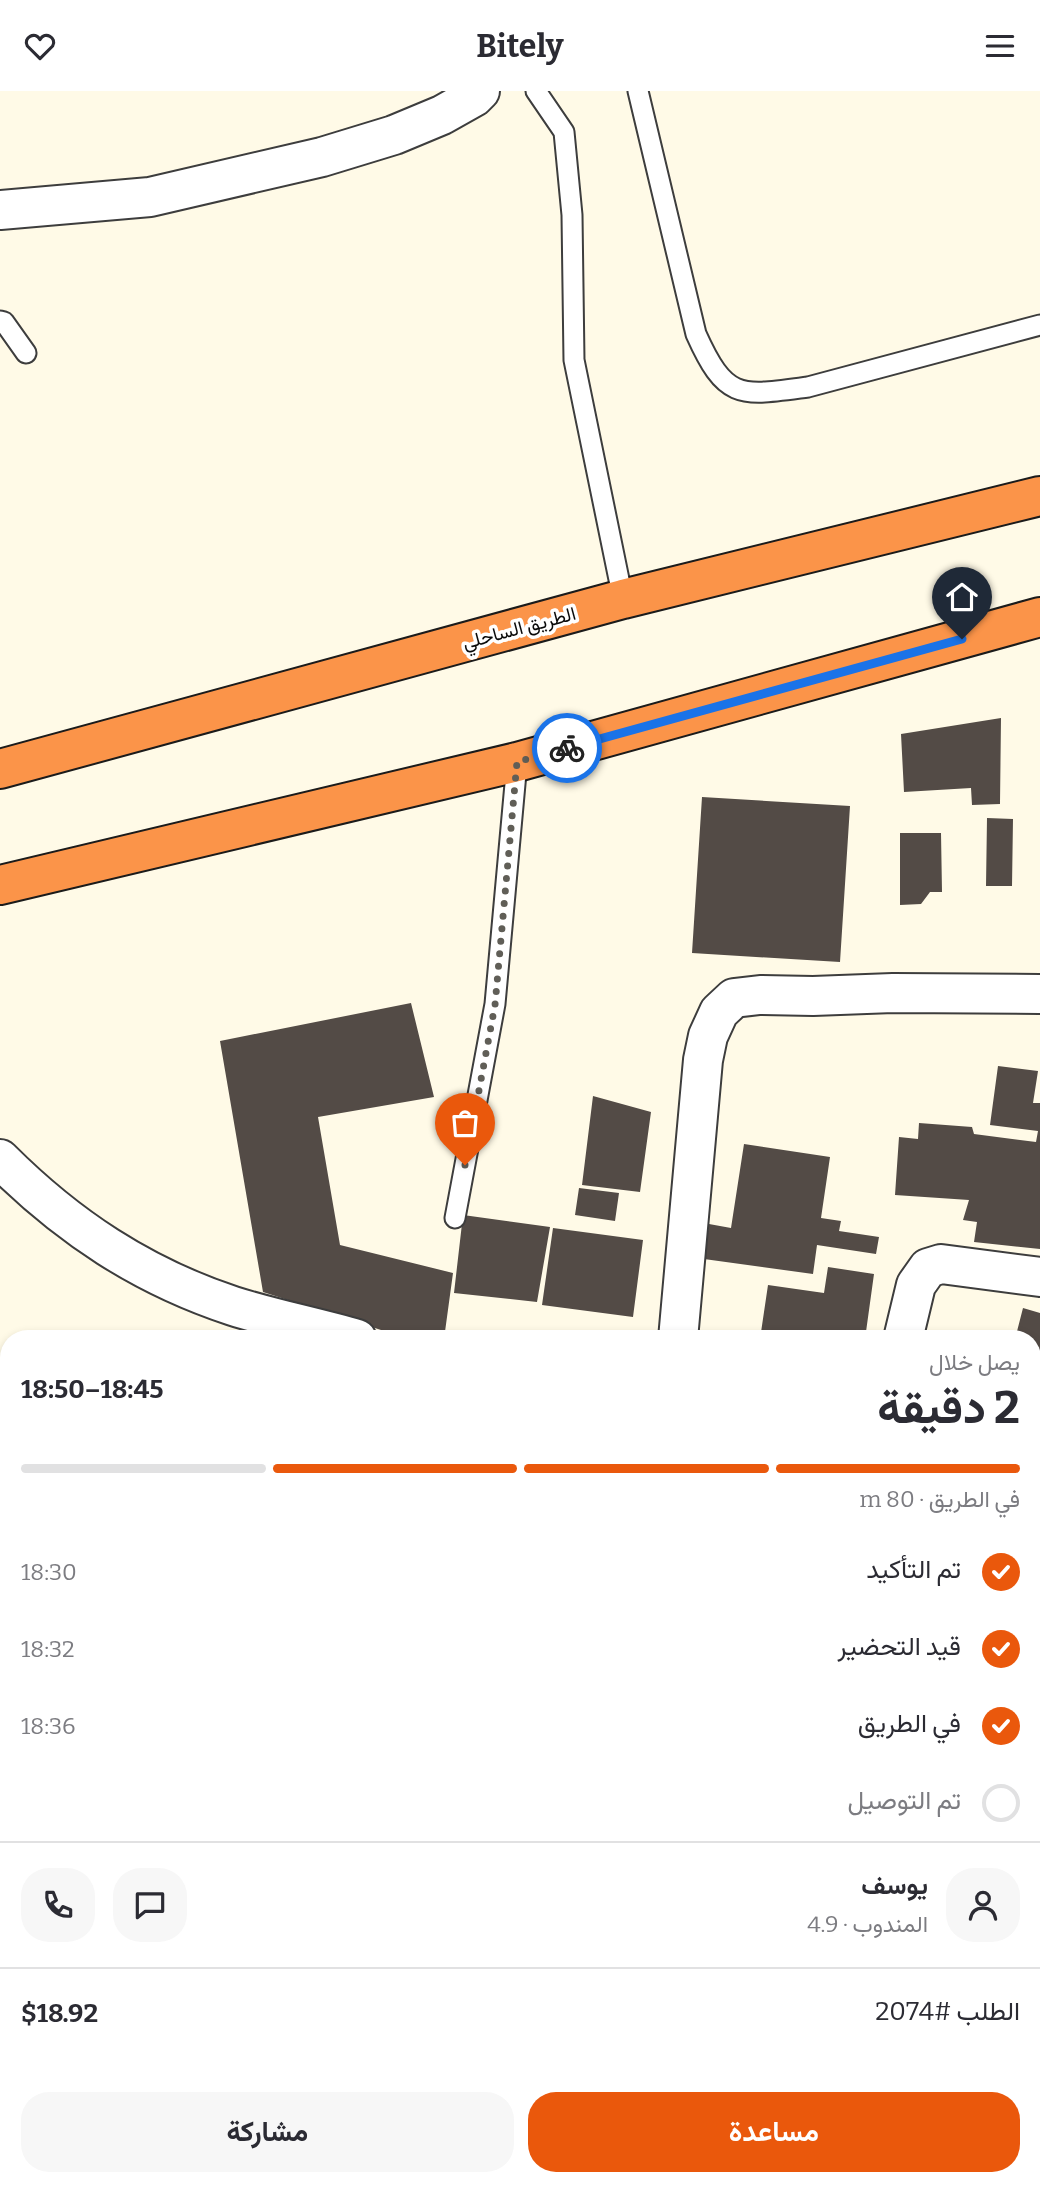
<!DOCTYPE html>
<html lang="ar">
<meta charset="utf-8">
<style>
:root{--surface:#fff;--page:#f7f7f7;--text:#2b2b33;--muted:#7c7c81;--line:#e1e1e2;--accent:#ea580c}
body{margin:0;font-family:Bitter,Vazirmatn,serif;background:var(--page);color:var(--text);direction:rtl;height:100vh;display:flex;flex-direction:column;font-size:26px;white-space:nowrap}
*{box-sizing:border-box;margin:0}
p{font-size:23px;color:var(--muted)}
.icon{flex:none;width:38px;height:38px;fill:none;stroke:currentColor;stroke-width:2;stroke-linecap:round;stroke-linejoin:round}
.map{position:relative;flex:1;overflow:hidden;direction:ltr}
.side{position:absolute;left:0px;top:1239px;width:1041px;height:856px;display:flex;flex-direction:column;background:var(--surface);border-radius:28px 28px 0 0;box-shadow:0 4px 10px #0003;direction:rtl}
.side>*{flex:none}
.pin{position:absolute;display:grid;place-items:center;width:60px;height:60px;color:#fff;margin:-72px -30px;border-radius:50% 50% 50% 0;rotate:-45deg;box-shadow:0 0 7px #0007}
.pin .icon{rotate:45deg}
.courier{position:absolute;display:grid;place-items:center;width:70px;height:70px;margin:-35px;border:5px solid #1a73e8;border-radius:50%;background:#fff;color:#222;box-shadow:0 2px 9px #0007}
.overview em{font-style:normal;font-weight:700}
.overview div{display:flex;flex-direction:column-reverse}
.overview{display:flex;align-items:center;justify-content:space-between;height:119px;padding:0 21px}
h1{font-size:46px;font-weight:700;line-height:52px}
.bar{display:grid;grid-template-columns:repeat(4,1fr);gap:10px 7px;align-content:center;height:84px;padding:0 21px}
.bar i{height:9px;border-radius:5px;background:var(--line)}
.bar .current{background:var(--accent)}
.bar p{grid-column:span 4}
.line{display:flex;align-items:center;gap:18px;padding:0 21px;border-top:2px solid var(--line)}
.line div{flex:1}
.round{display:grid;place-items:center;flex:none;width:74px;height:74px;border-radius:28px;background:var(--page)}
ol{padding:0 21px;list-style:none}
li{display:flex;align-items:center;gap:21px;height:77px}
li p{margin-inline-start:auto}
li .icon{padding:7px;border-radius:50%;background:var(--accent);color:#fff;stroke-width:4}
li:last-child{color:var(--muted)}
li i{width:38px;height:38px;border:4px solid var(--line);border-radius:50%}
.cta{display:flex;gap:14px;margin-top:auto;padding:14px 21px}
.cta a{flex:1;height:80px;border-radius:28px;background:var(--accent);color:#fff;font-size:28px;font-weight:700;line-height:80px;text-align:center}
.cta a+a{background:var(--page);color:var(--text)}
header{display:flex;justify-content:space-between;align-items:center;height:91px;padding:0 21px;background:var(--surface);font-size:32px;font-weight:700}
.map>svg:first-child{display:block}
.building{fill:#534b46}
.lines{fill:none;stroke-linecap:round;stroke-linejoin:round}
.lane-casing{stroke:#3d3d3d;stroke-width:23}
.street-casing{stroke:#3d3d3d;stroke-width:42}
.highway-casing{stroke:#1b1b1b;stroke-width:42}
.lane{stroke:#fff;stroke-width:19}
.street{stroke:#fff;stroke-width:38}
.highway{stroke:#fb9449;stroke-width:38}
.done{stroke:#605e57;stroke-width:7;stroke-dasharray:0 12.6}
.route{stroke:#1a73e8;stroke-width:9}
.labels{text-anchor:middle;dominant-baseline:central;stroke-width:7;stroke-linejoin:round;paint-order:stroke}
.street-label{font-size:19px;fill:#0a0a0a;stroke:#fff}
</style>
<header><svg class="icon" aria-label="menu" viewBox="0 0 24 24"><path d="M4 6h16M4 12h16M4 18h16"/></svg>Bitely<svg class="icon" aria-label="heart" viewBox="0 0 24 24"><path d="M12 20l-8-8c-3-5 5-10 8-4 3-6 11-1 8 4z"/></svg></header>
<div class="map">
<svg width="1040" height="2094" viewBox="0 0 1040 2094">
<rect width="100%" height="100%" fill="#fffae7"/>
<!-- building -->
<path class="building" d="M1001,627L1000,713L972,714L971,697L904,701L901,643Z
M702,706L850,715L840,871L692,862Z
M987,727L1013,728L1012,795H986Z
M900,742H941L942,801H930L921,813L900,814Z
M411,912L434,1006L318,1026L340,1154L453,1182L444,1248H409L263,1201L220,950Z
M998,975L1038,980L1033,1012H1040V1158L974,1151L977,1131L963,1129L969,1109L895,1104L899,1046L918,1048L919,1032L972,1036L974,1043L1036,1051L1038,1040L990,1034Z
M593,1005L651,1021L640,1101L582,1094Z
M744,1053L830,1066L821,1127L841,1130L839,1140L879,1146L876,1163L817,1154L813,1183L704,1168L709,1133L731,1137Z
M579,1097L619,1102L615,1130L575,1124Z
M463,1124L550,1136L537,1211L454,1202Z
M553,1137L643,1149L633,1226L542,1214Z
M828,1176L874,1183L865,1248H760L768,1194L824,1202Z
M1023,1217L1040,1222V1284L1032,1282V1248H1015Z
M1032,1289L1040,1291V1368L1036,1380L1032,1379Z
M8,1359H9V1399L0,1397V1388Z
M1032,1583L1040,1584V1670L1032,1668Z
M1039,1798H1040V2025L1032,2024V1825Z
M0,1901L9,1903V1956L0,1955Z
M0,1971L9,1973V2008L0,2007Z
M70,2086H155L185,2089L184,2094H70Z
M246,2086H278L277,2094H244Z"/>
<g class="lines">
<defs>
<path id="lane" d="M536,0L564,41L572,124L574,269L623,508
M638,0L696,243C726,310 740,305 808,296L1040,234
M0,230L4,231L26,262
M455,1127L495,913L517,671"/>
<path id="street" d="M0,119L150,106L322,66L394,44L442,24L474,6L480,0
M0,1068C68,1136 142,1185 233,1215C274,1228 316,1236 357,1248
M678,1248L703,969L708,945L719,921L734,907L760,904L813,905L893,902L1040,903
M903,1248L916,1194L928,1177L941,1173L1040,1186
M1032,1497L1040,1500
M354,2094L355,2086
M614,2094L621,2086"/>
<path id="highway" d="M0,678L623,508L1040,405
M0,794L517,671L1040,526"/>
</defs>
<!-- lane casing -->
<use href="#lane" class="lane-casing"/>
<!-- street casing -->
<use href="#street" class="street-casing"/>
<!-- highway casing -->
<use href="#highway" class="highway-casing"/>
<!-- lane -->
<use href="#lane" class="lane"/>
<!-- street -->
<use href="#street" class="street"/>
<!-- highway -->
<use href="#highway" class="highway"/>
</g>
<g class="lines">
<!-- done -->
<path class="done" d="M465,1074L495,914L517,671L567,657"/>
<!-- route -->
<path class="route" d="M567,657L962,548"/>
</g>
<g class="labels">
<!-- street labels -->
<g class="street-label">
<text transform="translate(519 537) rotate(-15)">الطريق الساحلي</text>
</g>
</g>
</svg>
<div class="pin" style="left:465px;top:1074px;background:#ea580c"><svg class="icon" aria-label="bag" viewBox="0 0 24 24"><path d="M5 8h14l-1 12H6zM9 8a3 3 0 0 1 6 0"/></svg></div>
<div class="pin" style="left:962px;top:548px;background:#1f2937"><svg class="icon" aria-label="home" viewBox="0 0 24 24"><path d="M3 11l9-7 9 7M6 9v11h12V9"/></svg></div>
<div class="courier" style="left:567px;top:657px"><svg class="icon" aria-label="bike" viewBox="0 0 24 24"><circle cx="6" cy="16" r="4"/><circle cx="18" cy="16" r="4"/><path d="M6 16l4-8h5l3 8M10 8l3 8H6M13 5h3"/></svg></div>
<section class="side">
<div class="overview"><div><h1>2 دقيقة</h1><p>يصل خلال</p></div><em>18:45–18:50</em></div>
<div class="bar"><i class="current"></i><i class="current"></i><i class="current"></i><i></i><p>في الطريق · 80 m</p></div>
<ol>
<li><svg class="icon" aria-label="check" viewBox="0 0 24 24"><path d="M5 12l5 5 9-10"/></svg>تم التأكيد<p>18:30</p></li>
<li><svg class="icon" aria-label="check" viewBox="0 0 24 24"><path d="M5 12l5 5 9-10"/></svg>قيد التحضير<p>18:32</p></li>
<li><svg class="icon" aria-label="check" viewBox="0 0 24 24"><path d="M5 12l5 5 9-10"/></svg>في الطريق<p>18:36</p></li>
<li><i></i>تم التوصيل</li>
</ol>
<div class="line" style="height:126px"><a class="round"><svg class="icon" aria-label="person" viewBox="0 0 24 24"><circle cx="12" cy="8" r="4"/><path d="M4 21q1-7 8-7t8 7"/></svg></a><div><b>يوسف</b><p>المندوب · 4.9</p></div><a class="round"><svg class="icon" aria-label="chat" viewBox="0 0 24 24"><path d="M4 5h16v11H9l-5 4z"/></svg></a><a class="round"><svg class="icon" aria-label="phone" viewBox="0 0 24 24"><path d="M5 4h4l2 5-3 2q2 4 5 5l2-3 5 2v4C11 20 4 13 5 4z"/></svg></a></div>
<div class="line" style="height:91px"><div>الطلب #2074</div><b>$18.92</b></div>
<div class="cta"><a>مساعدة</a><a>مشاركة</a></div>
</section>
</div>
